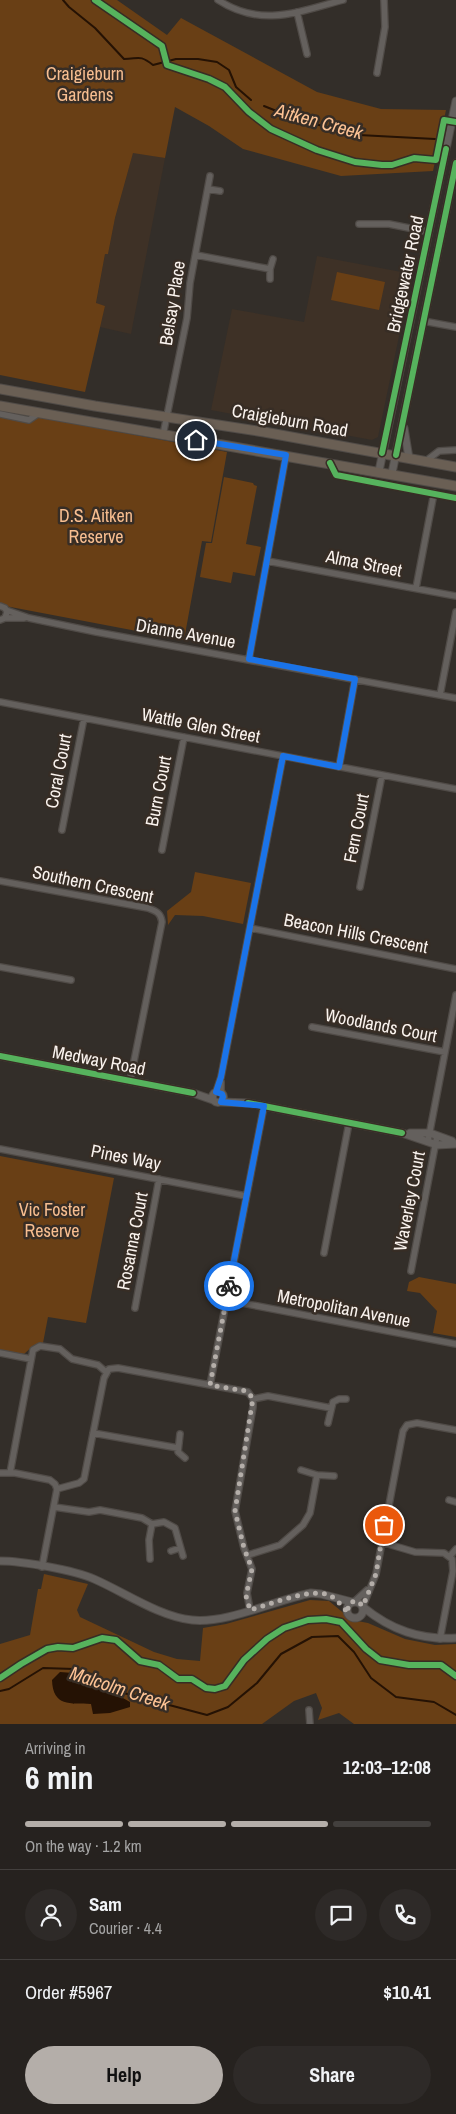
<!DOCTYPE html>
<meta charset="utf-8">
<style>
:root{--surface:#26221f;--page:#2e2a28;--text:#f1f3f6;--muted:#a4a4a4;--line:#423f3d;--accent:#b4aea9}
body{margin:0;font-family:"Archivo Narrow",sans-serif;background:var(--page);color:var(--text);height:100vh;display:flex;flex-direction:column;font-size:19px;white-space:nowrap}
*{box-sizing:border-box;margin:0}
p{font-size:16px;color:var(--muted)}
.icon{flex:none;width:28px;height:28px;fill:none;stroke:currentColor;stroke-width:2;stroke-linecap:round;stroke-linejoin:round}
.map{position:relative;height:1724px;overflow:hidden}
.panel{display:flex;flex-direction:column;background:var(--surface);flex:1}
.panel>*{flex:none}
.pin{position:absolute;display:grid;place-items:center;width:42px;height:42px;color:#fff;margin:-21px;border:2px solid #fff;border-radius:50%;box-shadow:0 1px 5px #0007}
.courier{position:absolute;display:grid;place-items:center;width:50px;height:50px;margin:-25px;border:4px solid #1a73e8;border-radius:50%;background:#fff;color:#222;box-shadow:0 1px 6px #0007}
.head em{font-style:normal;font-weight:700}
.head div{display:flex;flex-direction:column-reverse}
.head{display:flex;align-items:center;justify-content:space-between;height:85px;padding:0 25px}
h1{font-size:32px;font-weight:700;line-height:38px}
.bar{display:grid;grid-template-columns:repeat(4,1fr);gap:8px 5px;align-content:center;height:60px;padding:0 25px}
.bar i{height:6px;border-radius:4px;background:var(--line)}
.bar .selected{background:var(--accent)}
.bar p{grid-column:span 4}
.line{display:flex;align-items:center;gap:12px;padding:0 25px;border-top:1px solid var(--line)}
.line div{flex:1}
.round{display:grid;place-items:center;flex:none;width:52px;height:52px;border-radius:26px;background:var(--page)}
.cta{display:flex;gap:10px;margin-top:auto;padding:10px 25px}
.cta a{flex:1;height:58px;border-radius:30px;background:var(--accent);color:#111;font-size:20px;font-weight:700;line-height:58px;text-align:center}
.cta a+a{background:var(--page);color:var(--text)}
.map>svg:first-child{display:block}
.built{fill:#3e3126}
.green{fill:#693f15}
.water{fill:#251204}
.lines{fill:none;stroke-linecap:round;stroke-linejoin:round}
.stream{stroke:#251204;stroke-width:2}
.minor-casing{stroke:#504b47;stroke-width:8}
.tertiary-casing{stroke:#504b47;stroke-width:9}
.primary-casing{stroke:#504b47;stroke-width:11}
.minor{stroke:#64605d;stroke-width:5.5}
.tertiary{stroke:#64605d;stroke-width:7}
.primary{stroke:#6a5f54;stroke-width:9}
.cycleway-casing{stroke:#372d25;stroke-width:9}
.cycleway{stroke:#56b35d;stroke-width:6}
.done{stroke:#b4aea9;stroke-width:5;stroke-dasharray:0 9}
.route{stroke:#1a73e8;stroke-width:6}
.labels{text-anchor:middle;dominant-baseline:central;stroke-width:5;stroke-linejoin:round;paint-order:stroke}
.park-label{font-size:18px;fill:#f8be90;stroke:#372d25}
.street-label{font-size:18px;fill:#faf3ee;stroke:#372d25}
.water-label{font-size:19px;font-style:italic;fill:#fdc395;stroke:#372d25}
</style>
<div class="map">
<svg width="456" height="1724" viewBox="0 0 456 1724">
<rect width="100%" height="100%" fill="#332e29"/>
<!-- built -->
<path class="built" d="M133,152L165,158L131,334L100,327L105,306L96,304L105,254H108L115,218Z
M317,256L412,274L378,437L372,440L211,410L232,309L304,322Z"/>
<!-- green -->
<path class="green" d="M0,0H117L167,35L181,18L317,92L381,109L446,110L433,171L341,176L243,149L209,126L175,107L165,158L133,153L115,218L108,254H105L96,303L105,306L85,392L0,375Z
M337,272L385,282L379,310L331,300Z
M0,410L227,452L211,542L202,541L184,640L0,605Z
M224,477L253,483L254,485L257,486L246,544L261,547L255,576L233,572L231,583L200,577L206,543H212Z
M195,872L251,883L243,924L203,916L175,915L168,925L167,911L191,892Z
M0,1156L114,1178L86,1323L48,1317L43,1343L33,1346L24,1354L0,1350Z
M419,1277L456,1284V1337L433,1333L437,1311L420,1293L407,1291L409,1282Z
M44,1574L88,1584L77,1610L80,1617L154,1652L177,1659L200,1661L203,1628L226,1624L310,1600L329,1601L352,1620L368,1623L405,1639L435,1645L456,1644V1724H354L339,1713L318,1720L322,1708L316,1693L294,1701L262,1724H0V1644L30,1635L38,1589H41Z"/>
<!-- water -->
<path class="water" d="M60,1672L73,1673L98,1684L130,1702V1707L110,1713L93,1714L91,1704C70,1703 53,1707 52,1680Z"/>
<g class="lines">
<!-- stream -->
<path class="stream" d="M63,0L69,7L95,28L124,59C139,59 139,54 153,65L176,59H198L217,62L229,70L236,87L251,100
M264,106L299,120L359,135L435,139
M0,1691L9,1689L43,1668L74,1669L120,1692L207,1715L228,1707L257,1683L281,1654L312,1637L338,1636L354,1652L371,1678L396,1697L434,1702L456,1715"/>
<defs>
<path id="minor" d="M218,0C261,28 298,12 343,0
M297,12L307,54
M377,73L385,27L384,0
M208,189L220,191
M359,224H389L429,232
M196,255L270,269
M270,279V269L273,259
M423,321L456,327
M0,414L29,420L39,413
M163,435L187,318L190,283L210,176
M426,461L439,451L456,450
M330,463L336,475L456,498
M267,561L456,596
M416,588L434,493
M0,606L5,608L7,612L5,618L0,620
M6,610L29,618L96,632L456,698
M5,618H24
M249,659L286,455
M440,695L456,612
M0,702L456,789
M339,767L355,679
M62,830L84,718
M162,850L184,737
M0,881L148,908C156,911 161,913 162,922L130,1081
M360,887L382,775
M250,928L456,969
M0,967L71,980
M312,1027L445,1052
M221,1082V1093
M216,1092L221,1077L283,756
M428,1141L456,995
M0,1149L246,1196
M324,1253L349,1123
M411,1271L437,1136
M226,1300L456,1344
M135,1308L159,1179
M0,1353L31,1359
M210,1385L264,1106
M253,1399L268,1396L331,1408
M328,1423L333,1402L339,1399H346
M93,1433L178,1448
M180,1434L178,1452L185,1458
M301,1470L317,1475L334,1476
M0,1473H15L50,1480L55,1484L57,1489
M10,1473L33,1350L40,1346L60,1349L72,1359L98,1365L106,1372
M57,1489L79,1483L84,1479L104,1378L109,1369L118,1368L248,1392L253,1399V1407L235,1511L244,1548L252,1569L247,1593L250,1610
M449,1500L456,1502
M54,1507L89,1512L100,1510L142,1518L152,1524
M152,1524L164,1522L175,1528L183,1556
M381,1542L415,1552L444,1553L452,1559L453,1571L440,1639
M171,1551L180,1548
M248,1555L280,1545L303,1525L310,1513L317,1475
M450,1556L456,1549
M150,1559L149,1540L152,1524
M42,1567L57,1489
M355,1601L367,1590
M363,1606L376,1574L403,1431L407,1425L417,1423L456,1430
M309,1710L310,1724"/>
<path id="tertiary" d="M404,428L409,458
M379,471L456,101
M392,473L456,163
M0,1056L193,1093L213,1100
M212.5 1097a5.5 5.5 0 1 1 11 0a5.5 5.5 0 1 1-11 0Z
M221,1102L248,1103L402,1133L437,1145L456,1144
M410,1133H430L452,1141
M0,1561C22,1561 74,1570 94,1579C124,1592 160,1617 192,1620C226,1624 276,1600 311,1593L321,1594L352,1602
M347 1610a8 8 0 1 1 16 0a8 8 0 1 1-16 0Z
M363,1607C391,1630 420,1640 456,1638"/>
<path id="primary" d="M0,389L95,406L264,432L456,467
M0,406L456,486"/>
</defs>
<!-- minor casing -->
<use href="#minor" class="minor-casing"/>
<!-- tertiary casing -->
<use href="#tertiary" class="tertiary-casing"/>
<!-- primary casing -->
<use href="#primary" class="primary-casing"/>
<!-- minor -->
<use href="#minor" class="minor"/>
<!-- tertiary -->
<use href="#tertiary" class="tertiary"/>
<!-- primary -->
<use href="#primary" class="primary"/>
<defs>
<path id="cycleway" d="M95,0L162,46L167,65L209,79L225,87L249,112L271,129L317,150L355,162L382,165H392L414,158L436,160L444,120L456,122
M382,453L446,149
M396,455L456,163
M330,463L336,475L456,498
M0,1056L193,1093
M248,1103L402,1133
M0,1678L21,1664L47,1649L58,1647L73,1648L102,1638L116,1640L140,1661L159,1665L178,1679H192L206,1688L215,1689L225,1686L244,1660L267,1639L284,1628L308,1620L326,1619L341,1622L366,1649L380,1660L409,1665H441L456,1676"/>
</defs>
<!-- cycleway casing -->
<use href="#cycleway" class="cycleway-casing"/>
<!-- cycleway -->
<use href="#cycleway" class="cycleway"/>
</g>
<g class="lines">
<!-- done -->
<path class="done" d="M229,1286L210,1385L246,1391L253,1398L235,1511L244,1548L252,1569L246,1596L250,1610C269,1605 313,1586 331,1596C337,1600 343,1607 348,1613V1605L352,1602L357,1601L363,1606L376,1574L384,1525"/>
<!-- route -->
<path class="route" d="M196,440L286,455L249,659L355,679L339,767L283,756L221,1077L216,1092L222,1094L223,1097L221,1102L264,1106L229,1286"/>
</g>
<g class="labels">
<!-- park labels -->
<g class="park-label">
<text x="85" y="73">Craigieburn<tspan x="85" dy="21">Gardens</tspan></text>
<text x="96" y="515">D.S. Aitken<tspan x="96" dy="21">Reserve</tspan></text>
<text x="52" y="1209">Vic Foster<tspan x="52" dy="21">Reserve</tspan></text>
</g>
<!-- street labels -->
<g class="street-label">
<text transform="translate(405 274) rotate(-78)">Bridgewater Road</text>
<text transform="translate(172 303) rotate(-81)">Belsay Place</text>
<text transform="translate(290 420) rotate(10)">Craigieburn Road</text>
<text transform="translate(364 563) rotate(11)">Alma Street</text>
<text transform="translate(186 633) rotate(10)">Dianne Avenue</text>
<text transform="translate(201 725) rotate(11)">Wattle Glen Street</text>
<text transform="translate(58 771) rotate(-79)">Coral Court</text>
<text transform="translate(158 791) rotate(-79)">Burn Court</text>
<text transform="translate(356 828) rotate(-79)">Fern Court</text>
<text transform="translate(93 884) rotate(12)">Southern Crescent</text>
<text transform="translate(356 933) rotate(11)">Beacon Hills Crescent</text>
<text transform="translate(381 1025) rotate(11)">Woodlands Court</text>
<text transform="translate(99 1060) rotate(11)">Medway Road</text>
<text transform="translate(126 1157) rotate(11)">Pines Way</text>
<text transform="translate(409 1201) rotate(-79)">Waverley Court</text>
<text transform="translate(132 1241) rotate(-79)">Rosanna Court</text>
<text transform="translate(344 1308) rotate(11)">Metropolitan Avenue</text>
</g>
<!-- water labels -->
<g class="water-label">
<text transform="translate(319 121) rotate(15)">Aitken Creek</text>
<text transform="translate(120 1688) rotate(18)">Malcolm Creek</text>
</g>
</g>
</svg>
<div class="pin" style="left:384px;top:1525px;background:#ea580c"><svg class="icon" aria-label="bag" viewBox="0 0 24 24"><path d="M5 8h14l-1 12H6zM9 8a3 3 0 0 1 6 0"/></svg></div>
<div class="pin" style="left:196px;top:440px;background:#1f2937"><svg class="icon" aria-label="home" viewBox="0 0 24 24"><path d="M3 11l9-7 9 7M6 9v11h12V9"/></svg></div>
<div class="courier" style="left:229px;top:1286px"><svg class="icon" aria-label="bike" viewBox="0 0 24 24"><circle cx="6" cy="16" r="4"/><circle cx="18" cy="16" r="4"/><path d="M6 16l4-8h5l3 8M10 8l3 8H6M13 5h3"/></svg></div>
</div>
<section class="panel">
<div class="head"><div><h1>6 min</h1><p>Arriving in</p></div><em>12:03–12:08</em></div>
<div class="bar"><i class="selected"></i><i class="selected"></i><i class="selected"></i><i></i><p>On the way · 1.2 km</p></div>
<div class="line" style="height:90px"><a class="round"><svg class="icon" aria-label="person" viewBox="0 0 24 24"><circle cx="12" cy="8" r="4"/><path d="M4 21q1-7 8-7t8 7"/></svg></a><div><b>Sam</b><p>Courier · 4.4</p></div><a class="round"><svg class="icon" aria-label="chat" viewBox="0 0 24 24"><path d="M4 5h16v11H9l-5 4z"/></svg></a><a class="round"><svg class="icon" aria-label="phone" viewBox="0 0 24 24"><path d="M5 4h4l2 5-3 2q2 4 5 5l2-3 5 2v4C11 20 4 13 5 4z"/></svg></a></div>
<div class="line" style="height:65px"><div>Order #5967</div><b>$10.41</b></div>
<div class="cta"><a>Help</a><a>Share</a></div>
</section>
